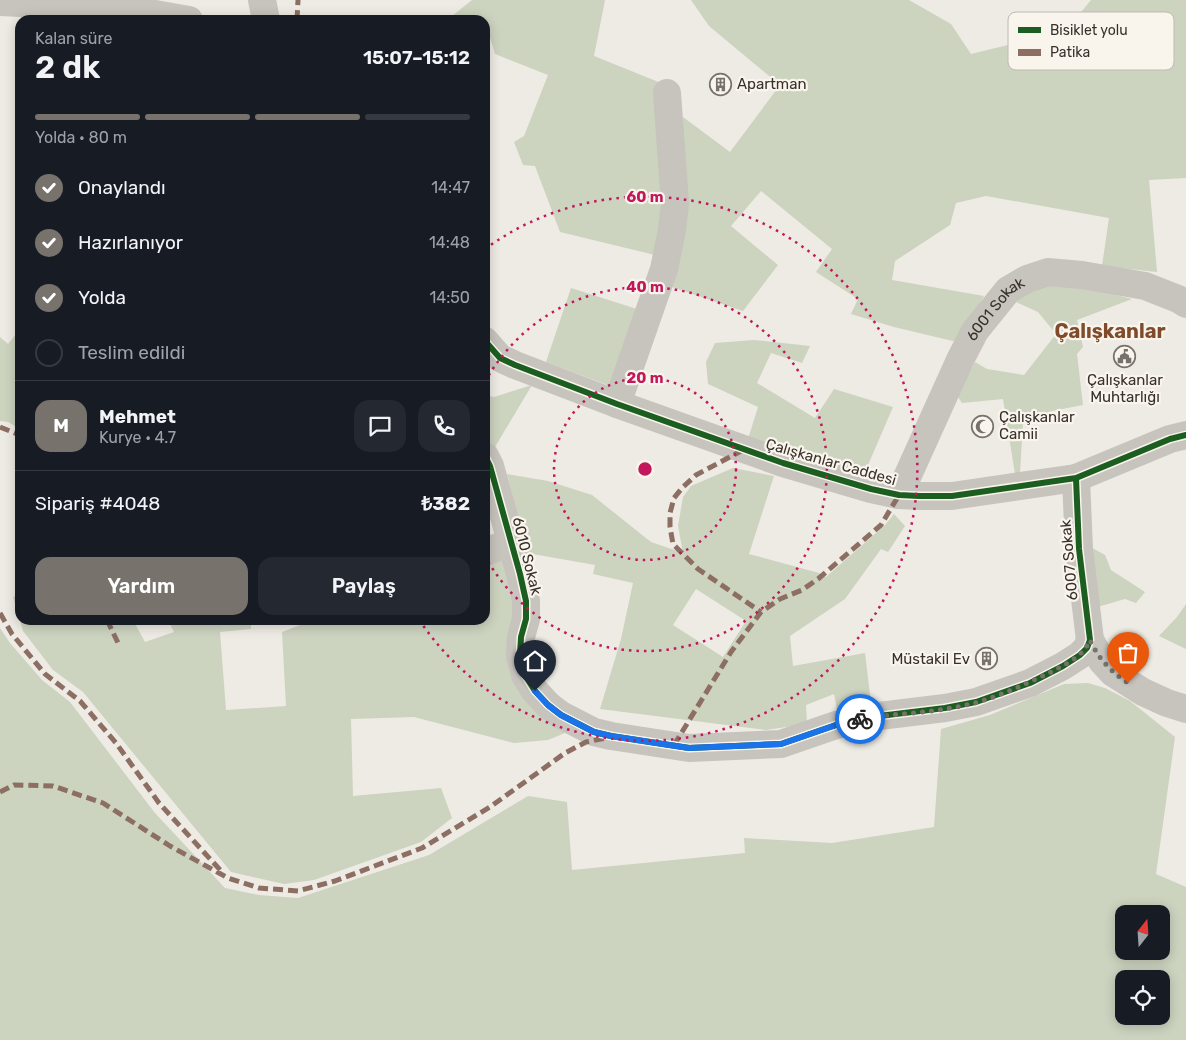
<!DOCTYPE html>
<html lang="tr">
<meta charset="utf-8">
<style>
:root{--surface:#171b24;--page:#242831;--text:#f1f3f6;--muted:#9ea1a6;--line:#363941;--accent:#78726c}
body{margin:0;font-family:Rubik,sans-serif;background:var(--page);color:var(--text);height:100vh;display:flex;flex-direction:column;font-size:19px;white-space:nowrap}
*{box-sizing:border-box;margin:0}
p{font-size:16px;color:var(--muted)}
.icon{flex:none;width:28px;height:28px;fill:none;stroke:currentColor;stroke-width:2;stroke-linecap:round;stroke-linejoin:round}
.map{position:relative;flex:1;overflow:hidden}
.sheet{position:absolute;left:15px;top:15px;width:475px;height:610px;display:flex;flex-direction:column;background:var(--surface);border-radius:15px;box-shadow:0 2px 12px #0003}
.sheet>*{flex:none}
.needle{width:32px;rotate:17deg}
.tools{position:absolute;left:1115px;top:905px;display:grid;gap:10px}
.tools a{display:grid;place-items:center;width:55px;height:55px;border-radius:10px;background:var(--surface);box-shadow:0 2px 12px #0003;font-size:25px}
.pin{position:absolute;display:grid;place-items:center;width:42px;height:42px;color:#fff;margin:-51px -21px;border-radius:50% 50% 50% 0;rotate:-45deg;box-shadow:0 0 5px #0007}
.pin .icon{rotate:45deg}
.courier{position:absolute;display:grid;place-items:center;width:50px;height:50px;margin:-25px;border:4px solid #1a73e8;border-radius:50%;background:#fff;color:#222;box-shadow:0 1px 6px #0007}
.overview em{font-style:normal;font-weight:600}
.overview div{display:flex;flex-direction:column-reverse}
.overview{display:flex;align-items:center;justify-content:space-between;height:85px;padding:0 20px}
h1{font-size:32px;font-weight:600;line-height:38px}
.bar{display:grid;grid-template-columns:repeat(4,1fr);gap:8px 5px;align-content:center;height:60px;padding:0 20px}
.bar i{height:6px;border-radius:4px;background:var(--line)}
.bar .current{background:var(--accent)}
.bar p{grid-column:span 4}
.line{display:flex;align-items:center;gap:12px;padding:0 20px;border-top:1px solid var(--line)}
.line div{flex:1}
.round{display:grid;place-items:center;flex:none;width:52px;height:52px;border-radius:15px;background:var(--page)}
ol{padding:0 20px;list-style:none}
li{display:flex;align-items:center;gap:15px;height:55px}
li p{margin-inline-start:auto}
li .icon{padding:5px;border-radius:50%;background:var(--accent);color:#fff;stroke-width:4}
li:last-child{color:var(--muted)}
li i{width:28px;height:28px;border:2px solid var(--line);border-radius:50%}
.action{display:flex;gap:10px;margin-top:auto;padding:10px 20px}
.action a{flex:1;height:58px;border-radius:15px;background:var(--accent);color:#fff;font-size:20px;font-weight:600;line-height:58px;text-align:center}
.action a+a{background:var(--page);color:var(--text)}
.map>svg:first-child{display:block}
.green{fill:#ccd3bf;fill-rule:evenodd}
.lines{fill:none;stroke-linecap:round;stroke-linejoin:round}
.minor{stroke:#c7c3bd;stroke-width:28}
.quiet{stroke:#8d6e63;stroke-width:5;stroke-dasharray:10 5;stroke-linecap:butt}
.cycleway-casing{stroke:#f9f5ed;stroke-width:9}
.cycleway{stroke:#1b5e20;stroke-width:6}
.done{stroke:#78726c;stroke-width:5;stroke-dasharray:0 9}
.route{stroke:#1a73e8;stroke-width:6}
.ring{fill:none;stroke:#c2185b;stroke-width:2.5;stroke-dasharray:2.5 5}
.labels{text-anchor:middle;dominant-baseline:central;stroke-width:4.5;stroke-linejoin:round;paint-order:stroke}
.poi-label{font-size:15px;fill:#38312b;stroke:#f9f5ed;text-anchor:start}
.street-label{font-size:15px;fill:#38312b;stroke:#f9f5ed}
.district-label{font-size:20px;font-weight:bold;fill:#804b2b;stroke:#f9f5ed}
.key{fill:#f9f5ed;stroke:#bfbab3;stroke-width:1}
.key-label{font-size:14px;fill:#38312b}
.centre{fill:#c2185b;stroke:#f9f5ed;stroke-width:2.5}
.ring-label{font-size:15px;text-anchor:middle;font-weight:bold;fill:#c2185b;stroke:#f9f5ed;stroke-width:4.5;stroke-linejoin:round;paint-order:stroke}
</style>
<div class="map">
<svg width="1186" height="1040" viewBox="0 0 1186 1040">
<rect width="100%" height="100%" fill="#eeebe4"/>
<!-- green -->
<path class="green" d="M472,0H605L594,56L661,83L666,200L655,255L560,232L535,166L523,165L514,142L524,136L548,75L495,54L488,31H485V20H447Z
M691,0H909L951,24L971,54L1057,33L1082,11L1091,0H1186V178L1149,180L1157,272L1102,266L1109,218L986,196L956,203L950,225L895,261L892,280L984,296L957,342L894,327L851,314L858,299L816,272L832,249L761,191L731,226L778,265L743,311L669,286L683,117L730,152L780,85L709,26Z
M1064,282L1132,299L1077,320L1083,347L1077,354L1083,405L1052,411L1023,422L1020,473L1015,474L1003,399L962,403L956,394L975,362L987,369L1024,375L1056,334L1038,312L1016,302C1027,287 1047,284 1064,282Z
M571,288L640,310L613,387L546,362Z
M20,329V429L8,422L0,421V337L8,344Z
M754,340L810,346L802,363L771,353L757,383L815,418L834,389L893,407L865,472L748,439L758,407L708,384L706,362L715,343Z
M532,385L492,452L485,442V395L494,397Z
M733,468L774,476L749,554L819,573L826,577L885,525L894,514L905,526L888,552L881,549L845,599L790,636L793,666L865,653L871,703L838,715L834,694L806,705L807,724L766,730L600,709L621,639L633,583L593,574L595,565L527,553L507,474L548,481L592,495L651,542L683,553L678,526L683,497L691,486ZM696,589L746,621L723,657L673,625Z
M1087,545L1105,555L1111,570L1145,592L1136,603L1125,599L1094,608Z
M501,558L519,592L530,702L565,733L548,740L514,743L414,717L351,719L353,796L441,788L452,818L421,842L314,880L284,884L231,872L83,692L53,670L23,631L13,597L20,594V620H133L145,642L174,632L168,620H251V629L220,632L226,710L286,706L282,632L313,620H485V590L490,588L485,575V566Z
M1186,604V649L1159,636L1177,617Z
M0,628L10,643L42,680L70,702L155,813L225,888L259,895L298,898L429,855L528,796L567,802L572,870L745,853L744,838L832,843L934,827L941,729L990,715L1064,684L1088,683L1105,688L1130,701L1175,737L1156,874L1186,887V1040H0ZM1124,914H1161V951H1124ZM1124,979H1161V1016H1124Z"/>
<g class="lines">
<!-- minor -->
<g class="minor">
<path d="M262,0L266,20"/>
<path d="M0,2L121,8L189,20"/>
<path d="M485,341L500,358L515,365L617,404L783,463L871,489L899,495L919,496H952L1076,478L1170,439L1186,435"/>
<path d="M617,404L664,269L672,230L675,203L667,93"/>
<path d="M485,456L490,466L520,574L526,601V619L521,637L520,656L525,675L535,691L548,705L561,715L594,732L611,736L689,748L781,744L836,725L871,717L945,708L976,702L1030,683L1063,666L1080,655L1087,648L1090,640"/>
<path d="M1076,478L1079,549L1090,640L1102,661L1113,673L1143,692L1167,703L1186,709"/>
<path id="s1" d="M899,495L960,360L975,331L1008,290L1027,279L1048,272L1082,275L1145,286L1178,299L1186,304"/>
<path d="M485,552L512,542"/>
</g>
<!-- quiet -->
<path class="quiet" d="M297,20L298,0
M0,427L20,435
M743,450L696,475L682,488L674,498L670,513V527L673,544L698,569L761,612
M0,613L12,634L45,674L80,701L116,743L159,803L222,872
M107,620L120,647
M674,745L731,652L761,612L780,599L802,590L818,579L881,525L899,495
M0,792L14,785L53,786L103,803L170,846L228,878L259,888L298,891L335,881L422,848L490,807L565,753L586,742L606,738"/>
<defs>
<path id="cycleway" d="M485,341L500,358L515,365L617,404L783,463L871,489L899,495L919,496H952L1076,478L1170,439L1186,435
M485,456L490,466L520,574L526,601V619L521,637L520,656L525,675L535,691L548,705L561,715L594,732L611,736L689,748L781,744L836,725L871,717L945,708L976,702L1030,683L1063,666L1080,655L1087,648L1090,640L1079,549L1076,478"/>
</defs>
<!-- cycleway casing -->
<use href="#cycleway" class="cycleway-casing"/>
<!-- cycleway -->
<use href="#cycleway" class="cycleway"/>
</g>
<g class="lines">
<!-- done -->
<path class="done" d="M860,719L871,717C906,713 943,712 978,702C1002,695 1026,684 1049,673C1064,665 1083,657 1090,640C1099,659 1110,671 1128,683"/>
<!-- route -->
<path class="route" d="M535,691L548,705L561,715L594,732L611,736L689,748L781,744L836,725L860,719"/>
</g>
<!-- distance rings -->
<g class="ring">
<circle cx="645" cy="469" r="91"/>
<path d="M485 382A182 182 0 1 1 485 556"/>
<path d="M485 249A272 272 0 1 1 420 621"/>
</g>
<!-- icons -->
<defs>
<symbol id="building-ring" viewBox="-11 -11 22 22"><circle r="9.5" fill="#f9f5ed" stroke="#78726c" stroke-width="1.5"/><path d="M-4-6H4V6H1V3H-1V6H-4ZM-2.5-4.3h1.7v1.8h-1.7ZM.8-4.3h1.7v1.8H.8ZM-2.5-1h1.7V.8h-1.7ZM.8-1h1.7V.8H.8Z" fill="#78726c"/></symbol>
<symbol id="civic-ring" viewBox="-11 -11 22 22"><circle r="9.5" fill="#f9f5ed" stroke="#78726c" stroke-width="1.5"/><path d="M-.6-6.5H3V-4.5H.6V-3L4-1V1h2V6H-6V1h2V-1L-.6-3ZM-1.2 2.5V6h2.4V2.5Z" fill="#78726c"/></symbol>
<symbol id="mosque-ring" viewBox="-11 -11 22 22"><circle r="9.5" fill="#f9f5ed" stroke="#78726c" stroke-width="1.5"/><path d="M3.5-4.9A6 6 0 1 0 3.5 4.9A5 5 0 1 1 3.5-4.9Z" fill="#78726c"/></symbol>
</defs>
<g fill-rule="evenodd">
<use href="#building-ring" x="708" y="72" width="25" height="25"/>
<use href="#civic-ring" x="1112" y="344" width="25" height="25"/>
<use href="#mosque-ring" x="970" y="414" width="25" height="25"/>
<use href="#building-ring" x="974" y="646" width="25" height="25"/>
</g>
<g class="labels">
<!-- poi labels -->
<g class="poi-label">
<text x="737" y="84">Apartman</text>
<text x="1125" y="380" text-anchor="middle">Çalışkanlar<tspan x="1125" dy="17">Muhtarlığı</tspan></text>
<text x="999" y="417">Çalışkanlar<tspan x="999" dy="17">Camii</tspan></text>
<text x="970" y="659" text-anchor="end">Müstakil Ev</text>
</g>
<!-- street labels -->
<g class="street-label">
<text stroke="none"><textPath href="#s1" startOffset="211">6001 Sokak</textPath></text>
<text transform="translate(831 462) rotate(16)">Çalışkanlar Caddesi</text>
<text transform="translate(527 556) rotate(76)">6010 Sokak</text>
<text transform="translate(1069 560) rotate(-95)">6007 Sokak</text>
</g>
<!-- district labels -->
<g class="district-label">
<text x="1110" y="331">Çalışkanlar</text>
</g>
</g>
<!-- legend -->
<rect x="1008" y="12" width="166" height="58" rx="8" class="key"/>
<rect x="1018" y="27" width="23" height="6" fill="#1b5e20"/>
<rect x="1018" y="49" width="23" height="7" fill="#8d6e63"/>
<g class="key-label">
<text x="1050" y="35">Bisiklet yolu</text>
<text x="1050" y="57">Patika</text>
</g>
<circle cx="645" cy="469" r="8" class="centre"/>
<g class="ring-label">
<text x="645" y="202">60 m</text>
<text x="645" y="292">40 m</text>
<text x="645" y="383">20 m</text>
</g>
</svg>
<div class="tools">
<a><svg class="needle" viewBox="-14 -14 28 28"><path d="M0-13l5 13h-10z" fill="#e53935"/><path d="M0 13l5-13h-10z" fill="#9ea1a6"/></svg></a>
<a><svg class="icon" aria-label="locate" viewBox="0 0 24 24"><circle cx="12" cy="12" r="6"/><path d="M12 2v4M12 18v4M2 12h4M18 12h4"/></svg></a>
</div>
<div class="pin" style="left:1128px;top:683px;background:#ea580c"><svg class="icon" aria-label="bag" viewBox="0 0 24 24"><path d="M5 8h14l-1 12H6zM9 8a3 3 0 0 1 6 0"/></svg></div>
<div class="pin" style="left:535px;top:691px;background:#1f2937"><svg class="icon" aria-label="home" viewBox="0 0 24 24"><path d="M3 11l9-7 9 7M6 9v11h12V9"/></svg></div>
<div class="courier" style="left:860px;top:719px"><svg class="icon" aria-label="bike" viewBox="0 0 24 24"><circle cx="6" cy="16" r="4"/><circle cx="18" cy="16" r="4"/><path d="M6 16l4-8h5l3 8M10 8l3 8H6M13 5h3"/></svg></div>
<section class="sheet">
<div class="overview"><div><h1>2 dk</h1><p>Kalan süre</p></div><em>15:07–15:12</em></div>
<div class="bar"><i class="current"></i><i class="current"></i><i class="current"></i><i></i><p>Yolda · 80 m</p></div>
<ol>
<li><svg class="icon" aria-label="check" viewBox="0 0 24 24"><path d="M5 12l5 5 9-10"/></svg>Onaylandı<p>14:47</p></li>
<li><svg class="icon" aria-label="check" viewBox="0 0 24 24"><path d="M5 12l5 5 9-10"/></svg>Hazırlanıyor<p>14:48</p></li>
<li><svg class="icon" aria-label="check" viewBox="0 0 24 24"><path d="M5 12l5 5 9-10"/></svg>Yolda<p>14:50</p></li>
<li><i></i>Teslim edildi</li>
</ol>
<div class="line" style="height:90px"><b class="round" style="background:var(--accent);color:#fff">M</b><div><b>Mehmet</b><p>Kurye · 4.7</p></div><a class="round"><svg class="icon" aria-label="chat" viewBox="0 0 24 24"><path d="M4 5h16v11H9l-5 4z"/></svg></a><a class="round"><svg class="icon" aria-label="phone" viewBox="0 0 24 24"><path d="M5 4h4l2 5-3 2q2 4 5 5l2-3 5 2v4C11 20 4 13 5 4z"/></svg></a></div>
<div class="line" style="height:65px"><div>Sipariş #4048</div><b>₺382</b></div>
<div class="action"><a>Yardım</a><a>Paylaş</a></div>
</section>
</div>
